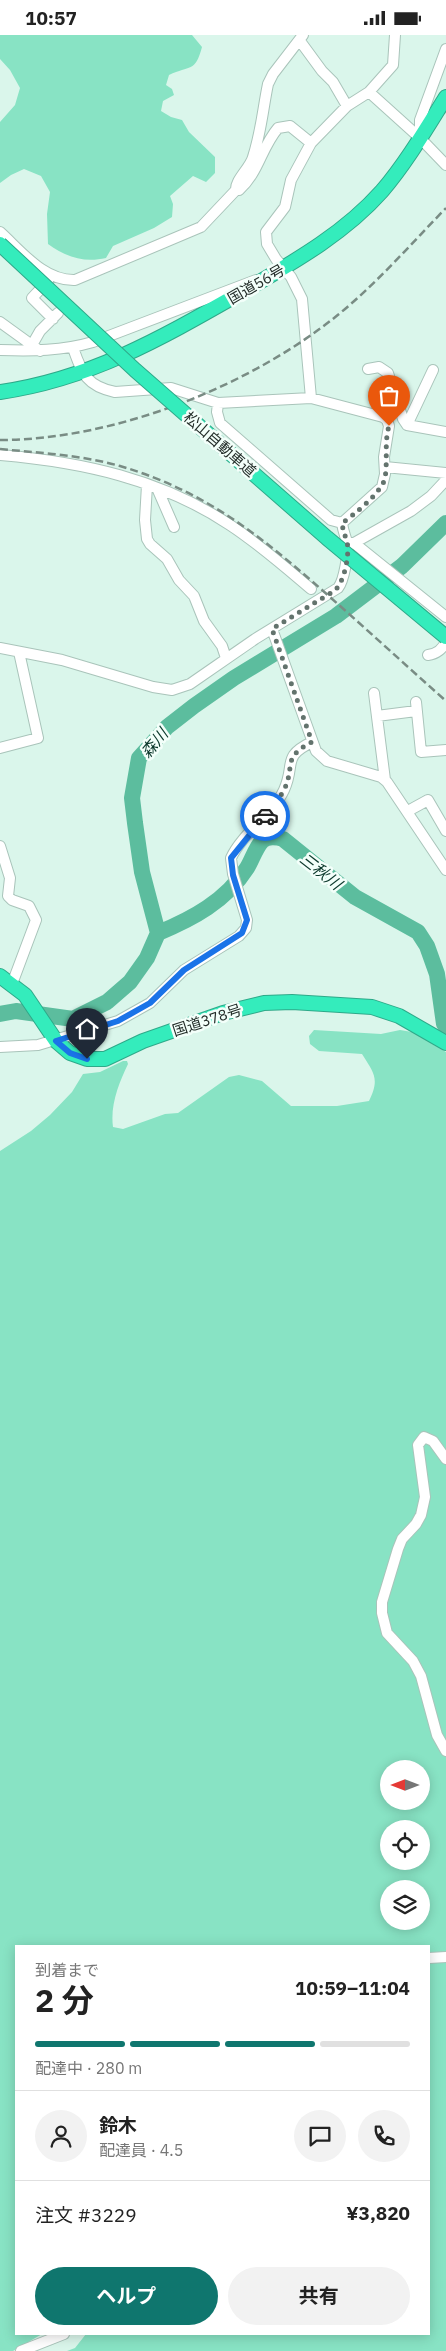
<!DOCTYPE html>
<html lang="ja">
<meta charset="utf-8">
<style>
:root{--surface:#fff;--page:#f2f2f2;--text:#222;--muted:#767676;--line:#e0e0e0;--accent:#0f766e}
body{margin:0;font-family:"IBM Plex Sans","Noto Sans JP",sans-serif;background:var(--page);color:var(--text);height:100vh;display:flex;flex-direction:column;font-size:19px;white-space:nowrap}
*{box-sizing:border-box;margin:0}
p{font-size:16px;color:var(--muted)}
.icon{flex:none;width:28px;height:28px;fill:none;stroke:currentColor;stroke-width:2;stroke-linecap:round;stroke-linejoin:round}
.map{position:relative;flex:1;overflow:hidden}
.sheet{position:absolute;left:15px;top:1910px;width:415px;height:390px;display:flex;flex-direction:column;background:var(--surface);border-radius:0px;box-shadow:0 2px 12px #0003}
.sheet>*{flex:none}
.needle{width:32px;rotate:270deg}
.controls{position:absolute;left:380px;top:1725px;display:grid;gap:10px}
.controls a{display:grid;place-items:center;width:50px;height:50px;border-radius:50%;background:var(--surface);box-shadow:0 2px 12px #0003;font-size:25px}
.pin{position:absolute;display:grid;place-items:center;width:42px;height:42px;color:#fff;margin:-51px -21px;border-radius:50% 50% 50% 0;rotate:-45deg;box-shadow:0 0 5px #0007}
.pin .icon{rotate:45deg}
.courier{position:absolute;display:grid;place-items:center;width:50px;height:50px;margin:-25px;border:4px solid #1a73e8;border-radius:50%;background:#fff;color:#222;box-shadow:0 1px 6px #0007}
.headline em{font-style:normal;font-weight:700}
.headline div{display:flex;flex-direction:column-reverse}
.headline{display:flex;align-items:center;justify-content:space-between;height:85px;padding:0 20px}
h1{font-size:32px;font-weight:700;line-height:38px}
.bar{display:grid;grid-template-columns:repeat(4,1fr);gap:8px 5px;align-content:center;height:60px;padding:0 20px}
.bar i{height:6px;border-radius:4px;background:var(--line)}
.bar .on{background:var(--accent)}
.bar p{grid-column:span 4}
.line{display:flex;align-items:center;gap:12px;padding:0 20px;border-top:1px solid var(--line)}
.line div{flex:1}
.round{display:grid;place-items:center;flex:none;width:52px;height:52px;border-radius:26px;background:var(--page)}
.cta{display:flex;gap:10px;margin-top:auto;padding:10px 20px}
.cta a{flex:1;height:58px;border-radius:30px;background:var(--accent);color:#fff;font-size:20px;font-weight:700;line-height:58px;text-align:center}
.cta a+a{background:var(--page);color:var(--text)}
.status{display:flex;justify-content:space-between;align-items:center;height:35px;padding:0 25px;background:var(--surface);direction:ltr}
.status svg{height:14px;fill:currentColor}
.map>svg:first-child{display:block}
.green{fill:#88e3c4;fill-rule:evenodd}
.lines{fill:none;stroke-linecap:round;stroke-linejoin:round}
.river{stroke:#5cbd9e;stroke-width:16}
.minor-casing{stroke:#a9c4ba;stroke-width:12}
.highway-casing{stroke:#2ea989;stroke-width:16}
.minor{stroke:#fff;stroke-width:10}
.highway{stroke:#34ecbc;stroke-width:14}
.rail{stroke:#798c84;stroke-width:2.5;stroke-dasharray:8 4;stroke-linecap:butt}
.highway-bridge-casing{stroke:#2ea989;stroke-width:16;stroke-linecap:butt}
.highway-bridge{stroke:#34ecbc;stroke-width:14}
.done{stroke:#63736d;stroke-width:5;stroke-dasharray:0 9}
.route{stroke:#1a73e8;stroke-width:6}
.labels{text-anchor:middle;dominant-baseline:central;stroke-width:5;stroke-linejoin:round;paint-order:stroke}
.street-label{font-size:15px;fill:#232d29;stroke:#f3fffa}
.water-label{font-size:16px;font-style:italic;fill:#0b382b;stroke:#f3fffa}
</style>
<div class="status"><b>10:57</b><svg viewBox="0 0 49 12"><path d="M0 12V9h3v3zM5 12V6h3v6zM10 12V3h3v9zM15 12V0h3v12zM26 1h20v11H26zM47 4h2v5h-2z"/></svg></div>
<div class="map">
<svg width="446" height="2316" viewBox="0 0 446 2316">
<rect width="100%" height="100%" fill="#daf6eb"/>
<!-- green -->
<path class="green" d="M0,0H192L202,12C195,38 190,30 169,40L166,50L172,54L174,60L163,66L161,76L171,82L182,85L189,97L215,122V138L206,147L193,141L170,161L173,169L172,182L154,193L113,211L106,223C84,228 66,222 48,209L47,179L50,157L41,141L24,134L11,140L0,148V87L15,70L20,53L10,35L0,24Z
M314,995L381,999L400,995L412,997L446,1017V2316H67L75,2313L86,2299H429V1911H16V2299H42L13,2316H0V1116L31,1096L50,1080L72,1057L83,1039L100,1037L123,1026H127L128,1029C119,1048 110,1070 113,1092L123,1094L165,1079L178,1078L229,1042L239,1040L262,1046L291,1071H337L369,1066C380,1044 374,1038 362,1019L319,1016L310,1009L309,1001ZM389,1734H421V1766H389ZM389,1794H421V1826H389ZM389,1854H421V1886H389Z"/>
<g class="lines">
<!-- river -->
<path class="river" d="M158,898C192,884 226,866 247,833C252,825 255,814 262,806C267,801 277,802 283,804L355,862L418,897L427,911L437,939L444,989L446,991
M0,979L16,976L73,984L107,967L130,947L147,923L158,898L142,837L135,788L132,763L139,723L167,692L194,671L234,643L336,581L402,531L446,488"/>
<defs>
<path id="minor" d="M303,0L273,39L268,49C263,73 261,98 253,122C250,133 235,145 236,155H239C259,137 261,113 278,93L290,91L311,108
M300,6L322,36L333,47L347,71
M369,57L420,103L446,130
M420,103V85L446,14
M0,197C22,217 44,246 75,245L201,192L236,155
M48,246L32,263L53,284
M0,287L40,316
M32,310L40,296L58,278
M0,315C32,316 62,316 93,307L256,245
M368,334L379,332L388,338L403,384L407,390L446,397
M311,363L302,264L291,242L276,224L267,209L266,197L285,172L291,145L311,108L347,71L369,57L393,30L395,0
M218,368L217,377L220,388L331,485L342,488
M407,390L433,335
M0,420C82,427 161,444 230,490C259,509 285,532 311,554
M385,432L446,438
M147,450L145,485L147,504L150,509L167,524L179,545L194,561L204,586L222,611L226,623
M157,453L174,492
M347,508H354L411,476L431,461L446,445
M354,508L446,582
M272,594L316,716L327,726L381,742L387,747L446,835
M0,613L62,625L153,652L172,655L190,649L255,604L338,553C344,546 349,517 347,507C345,500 343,496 342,488L382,452L385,439L384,422L389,391L387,385L383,382L311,363L218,368L171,353L115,357C86,351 82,338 73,313
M428,620C436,619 443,614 446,606
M374,658L385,745
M416,667L421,717L446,715
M377,681L416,676
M0,713L38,703L19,617
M408,776L428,765L446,796
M0,811L10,843L8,861L12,865L29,871L36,885L12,949
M0,1012L38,1010L118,986L150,968L184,935L239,901L246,893L247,885L233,839L231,823C243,797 272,781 284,755C296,729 281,722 312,707
M446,1424L433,1406L424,1402L418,1410L425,1462L421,1480L416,1489L402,1504L398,1514L382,1567V1578L387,1598L413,1626L421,1641L437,1700L446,1716
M429,1923L446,1922
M21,2316L64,2299"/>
<path id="highway" d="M0,357C92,344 165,301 244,256C292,228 344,199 382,156C406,128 426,94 446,62
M0,941L25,960L56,1006L70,1018L87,1024H105L143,1006L223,978L264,968L292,967L372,972L399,981L446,1008"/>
</defs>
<!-- minor casing -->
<use href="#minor" class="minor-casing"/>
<!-- highway casing -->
<use href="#highway" class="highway-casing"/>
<!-- minor -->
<use href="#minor" class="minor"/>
<!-- highway -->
<use href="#highway" class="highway"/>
<!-- rail -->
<path class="rail" d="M0,405C114,405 251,351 339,279C378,247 411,209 446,173
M0,414C40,418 81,420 120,431C212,458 269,508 339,570C375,602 410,634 446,666"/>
<defs>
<path id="highway-bridge" d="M0,209L135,335L327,503L446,602"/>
</defs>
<!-- highway-bridge casing -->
<use href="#highway-bridge" class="highway-bridge-casing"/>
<!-- highway-bridge -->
<use href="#highway-bridge" class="highway-bridge"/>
</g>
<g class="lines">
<!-- done -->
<path class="done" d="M265,781C271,773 279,764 284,755C296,730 281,723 312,707L272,594L334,556C344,549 350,519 347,507C345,500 343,496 342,488C354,480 382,457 385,443C388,425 384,408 389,391"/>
<!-- route -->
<path class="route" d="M87,1024L70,1018L56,1006L118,986L150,968L184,935L242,898L247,885L233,840L231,823L265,781"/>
</g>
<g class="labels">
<!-- street labels -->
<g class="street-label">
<text transform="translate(256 249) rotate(-30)">国道56号</text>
<text transform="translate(220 409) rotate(41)">松山自動車道</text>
<text transform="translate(207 985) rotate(-18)">国道378号</text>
</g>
<!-- water labels -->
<g class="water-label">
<text transform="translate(154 708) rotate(-50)">森川</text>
<text transform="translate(321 836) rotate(38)">三秋川</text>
</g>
</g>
</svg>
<div class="controls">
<a><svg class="needle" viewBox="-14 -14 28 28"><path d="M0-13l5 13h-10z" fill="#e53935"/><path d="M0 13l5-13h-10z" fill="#767676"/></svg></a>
<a><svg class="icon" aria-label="locate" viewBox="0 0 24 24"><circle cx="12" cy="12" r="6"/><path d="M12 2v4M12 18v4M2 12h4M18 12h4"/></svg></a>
<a><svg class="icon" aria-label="layers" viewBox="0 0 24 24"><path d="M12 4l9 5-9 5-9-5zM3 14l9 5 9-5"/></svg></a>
</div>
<div class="pin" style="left:389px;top:391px;background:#ea580c"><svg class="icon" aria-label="bag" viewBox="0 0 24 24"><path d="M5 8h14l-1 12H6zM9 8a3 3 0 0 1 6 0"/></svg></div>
<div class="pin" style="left:87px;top:1024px;background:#1f2937"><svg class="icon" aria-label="home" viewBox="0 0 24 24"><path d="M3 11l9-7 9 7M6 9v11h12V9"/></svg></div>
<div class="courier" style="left:265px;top:781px"><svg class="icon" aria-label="car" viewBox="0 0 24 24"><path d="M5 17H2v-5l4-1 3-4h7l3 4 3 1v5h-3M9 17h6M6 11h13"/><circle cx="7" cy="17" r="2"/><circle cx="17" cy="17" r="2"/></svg></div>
<section class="sheet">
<div class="headline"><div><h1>2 分</h1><p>到着まで</p></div><em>10:59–11:04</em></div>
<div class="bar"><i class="on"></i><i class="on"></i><i class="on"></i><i></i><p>配達中 · 280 m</p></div>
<div class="line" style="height:90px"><a class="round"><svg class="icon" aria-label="person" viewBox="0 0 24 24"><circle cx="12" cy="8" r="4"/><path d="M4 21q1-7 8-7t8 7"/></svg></a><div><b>鈴木</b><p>配達員 · 4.5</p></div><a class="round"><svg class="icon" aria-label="chat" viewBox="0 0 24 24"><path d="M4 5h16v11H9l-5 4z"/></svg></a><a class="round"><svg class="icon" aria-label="phone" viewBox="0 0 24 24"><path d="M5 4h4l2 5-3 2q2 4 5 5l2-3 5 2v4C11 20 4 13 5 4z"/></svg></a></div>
<div class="line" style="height:65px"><div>注文 #3229</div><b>¥3,820</b></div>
<div class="cta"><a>ヘルプ</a><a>共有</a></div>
</section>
</div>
